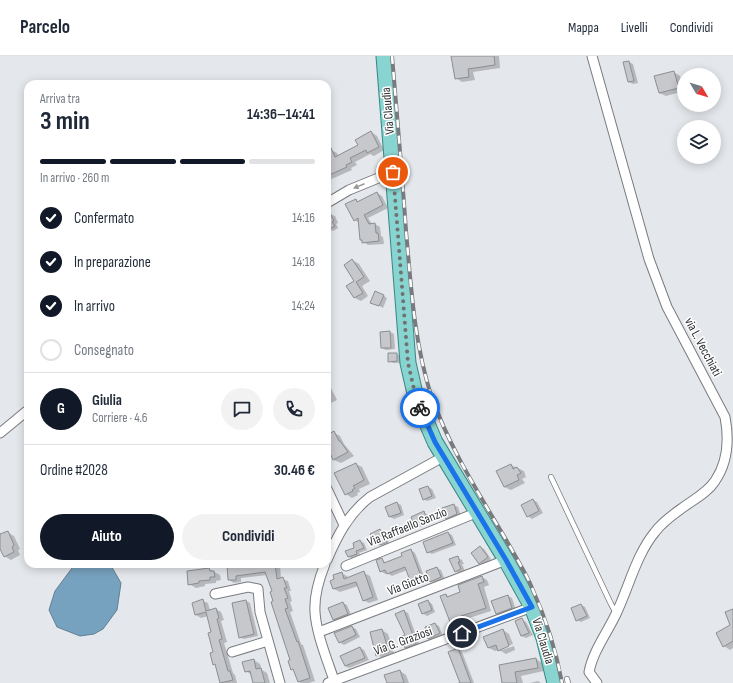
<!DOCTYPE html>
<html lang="it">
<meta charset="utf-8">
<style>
:root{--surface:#fff;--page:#f2f2f3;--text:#1f2937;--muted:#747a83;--line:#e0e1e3;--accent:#111827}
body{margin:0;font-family:"Sofia Sans Condensed",sans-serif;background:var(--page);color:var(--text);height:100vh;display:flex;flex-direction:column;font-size:15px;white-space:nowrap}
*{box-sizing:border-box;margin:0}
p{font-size:13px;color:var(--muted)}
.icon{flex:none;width:22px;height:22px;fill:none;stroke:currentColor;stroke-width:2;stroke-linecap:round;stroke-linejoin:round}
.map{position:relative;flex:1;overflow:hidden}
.details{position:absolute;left:24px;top:24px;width:307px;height:488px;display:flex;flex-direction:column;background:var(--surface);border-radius:12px;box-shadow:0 2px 10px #0003}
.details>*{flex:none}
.needle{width:26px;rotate:128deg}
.fabs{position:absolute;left:677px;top:12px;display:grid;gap:8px}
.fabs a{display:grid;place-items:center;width:44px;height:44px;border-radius:50%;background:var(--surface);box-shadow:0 2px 10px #0003;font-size:20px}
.pin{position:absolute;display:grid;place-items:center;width:34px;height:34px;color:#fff;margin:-17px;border:2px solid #fff;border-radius:50%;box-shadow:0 1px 4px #0007}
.courier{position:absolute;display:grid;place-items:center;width:40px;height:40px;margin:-20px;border:3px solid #1a73e8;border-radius:50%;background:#fff;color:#222;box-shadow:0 1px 5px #0007}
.overview em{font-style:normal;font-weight:700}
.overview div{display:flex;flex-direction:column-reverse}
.overview{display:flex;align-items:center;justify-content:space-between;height:68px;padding:0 16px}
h1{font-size:26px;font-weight:700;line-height:30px}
.bar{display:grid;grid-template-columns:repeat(4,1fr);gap:6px 4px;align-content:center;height:48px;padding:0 16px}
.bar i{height:5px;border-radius:3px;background:var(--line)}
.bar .on{background:var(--accent)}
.bar p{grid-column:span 4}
.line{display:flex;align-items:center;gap:10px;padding:0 16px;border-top:1px solid var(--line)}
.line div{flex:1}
.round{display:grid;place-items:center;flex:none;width:42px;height:42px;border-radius:21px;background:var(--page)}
ol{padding:0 16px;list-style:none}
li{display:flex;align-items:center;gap:12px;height:44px}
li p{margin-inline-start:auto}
li .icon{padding:4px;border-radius:50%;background:var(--accent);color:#fff;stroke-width:4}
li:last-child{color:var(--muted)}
li i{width:22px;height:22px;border:2px solid var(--line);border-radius:50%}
.primary-button{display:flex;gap:8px;margin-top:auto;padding:8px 16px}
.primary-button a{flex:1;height:46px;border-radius:24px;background:var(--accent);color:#fff;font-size:16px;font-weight:700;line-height:46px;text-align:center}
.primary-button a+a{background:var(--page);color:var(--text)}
header{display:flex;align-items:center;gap:24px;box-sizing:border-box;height:56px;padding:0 20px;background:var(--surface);border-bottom:1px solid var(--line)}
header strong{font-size:19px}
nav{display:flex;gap:22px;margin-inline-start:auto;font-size:14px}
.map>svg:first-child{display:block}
.water{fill:#77a2bf;stroke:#628095}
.shadow{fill:#0003}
.building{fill:#c6c8cc;stroke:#8c8e92}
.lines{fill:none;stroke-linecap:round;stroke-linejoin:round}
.lane-casing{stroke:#797b7f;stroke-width:6}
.street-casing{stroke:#797b7f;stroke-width:11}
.primary-casing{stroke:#368885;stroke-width:17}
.lane{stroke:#fff;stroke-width:4.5}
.street{stroke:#fff;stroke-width:9}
.primary{stroke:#88d4d0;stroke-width:15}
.rail-casing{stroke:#787a7d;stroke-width:4}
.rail{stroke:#fff;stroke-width:2.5;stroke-dasharray:8;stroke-linecap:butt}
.oneway{fill:#989899}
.done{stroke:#6f7173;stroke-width:4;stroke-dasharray:0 7.2}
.route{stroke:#1a73e8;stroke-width:5}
.labels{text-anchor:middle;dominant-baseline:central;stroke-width:3;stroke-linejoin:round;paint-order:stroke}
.street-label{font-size:13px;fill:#303133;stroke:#fff}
</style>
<header>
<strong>Parcelo</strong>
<nav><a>Mappa</a><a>Livelli</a><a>Condividi</a></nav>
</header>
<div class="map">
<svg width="733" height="627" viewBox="0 0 733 627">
<rect width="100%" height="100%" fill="#e4e7eb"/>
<!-- water -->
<path class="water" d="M75,508H110L121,527L117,554L103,573L94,578L80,580L57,571L49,554L55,535Z"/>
<!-- shadow -->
<path class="shadow" d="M452,0H499L500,12L473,16L475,24L462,26L456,22Z
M629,6L633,8L638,27L633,28L629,26Z
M674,16L680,20L684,35L666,40L659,37Z
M371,76L377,80L384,94L374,100L370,98L355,106L357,109L351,112L352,114L327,125V109L331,108L327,96L331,94L337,97L338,100L359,89Z
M377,137L382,140L388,152L368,162L372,168H375L380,171L381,180L383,181L384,188L368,189L361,184L360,167L354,164L356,144L359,146Z
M330,158L335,160L338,167L336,168L338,172L333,175L329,173L327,169V160Z
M352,204L359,208L370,225L362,230L368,240L361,245L355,242L356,225Z
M383,239L387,242L383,252L376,248Z
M390,276L394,278L395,293L386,294L382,292Z
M397,298L401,301V307H393L389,305Z
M327,330L331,332L337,344L327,349Z
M334,377L340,380L344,388L354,400L341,407L334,404L327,392V380Z
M356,408L362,411L370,428L359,433L360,436L357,437L358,439L352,442L346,438Z
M511,409L524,415L526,421L522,423L525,427L511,434L504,431Z
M428,431L432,433L436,442L427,445L423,443Z
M533,444L537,446L543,457L532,463L528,460Z
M397,447L401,449L404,459L394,463L390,461Z
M454,449L458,451L461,460L451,464L447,462Z
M424,457L428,459L431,466L419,471L415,469Z
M380,474L384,476L390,489L386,491L383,488L380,490L376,487Z
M7,476L14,480L20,493L18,494L20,499L11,504L4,500L0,490V479Z
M448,477L452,479L456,489L432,498L428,496Z
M360,485L364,487L367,494L359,497L361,500L353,503L349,501Z
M480,491L484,493L491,503L484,509L480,507Z
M411,494L415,497L426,525L416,529L412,527L407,514L392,520L387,517L385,518L381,515L382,503L386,507L403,500Z
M458,502L462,504L464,508H462L465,515L459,517L455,515Z
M247,508H280L281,523L288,525L291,535H289L292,545L290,546L293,555L290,556L301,588L303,589L315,625L309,627H301L299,626L294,614L292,613L291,605L274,546L273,536L267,519L241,522V526L234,527L229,524Z
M437,512L441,514L445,524L435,527L431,525Z
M209,513L220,519L221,524L216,525V527L205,528V530L196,532L189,528Z
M341,517L347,520L348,522L364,517L370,520L378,544L369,547L363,544L358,530L340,536L334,533Z
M482,521L487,524L489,529L484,531L491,555L466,563L469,569L458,574L452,570L446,539L450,541L461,537Z
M508,540L512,542L516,554L501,560L497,557Z
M203,545L208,547L210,555L216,553L221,556L224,564L221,565L227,586L224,587L233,617L235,619L237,627H221L216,609L214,608L213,577L208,560L201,562L196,559Z
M246,545L250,547L258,580L244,583L240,581Z
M428,545L432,548L435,556L427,560L422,557Z
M343,547L347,549L352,561L338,566L334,564Z
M581,549L585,551L590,562L581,566L577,564Z
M404,555L408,557L420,590L409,594L405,591L406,579L397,558Z
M522,564L526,566L533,579L526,582L521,580Z
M435,568L439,570L443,580L432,585L429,583L426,572Z
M733,568V592L730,594L724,590Z
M352,571L356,573L360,581L344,589L339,586Z
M382,574L388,578L395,600L384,603L377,599Z
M503,574L509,578L513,588L501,593L502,594L514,590L515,594L506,598L499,594L495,595L489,592Z
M360,592L364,594L369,604L349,612L345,610Z
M458,593L462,596L474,627H457L460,626Z
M536,603L542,607L544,615L521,620L523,627H503L500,610Z
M254,604L260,608L262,614L267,617L270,627H254L252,619L246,615Z
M400,615L406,619L409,627H388Z
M538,625L541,627H530Z"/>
<!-- building -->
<path class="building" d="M451,0H494L495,9L468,13L469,21L455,23Z
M629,5L634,25L628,26L623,6Z
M674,15L679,32L659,37L654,20Z
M371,75L379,91L367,97L366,94L350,102L352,106L346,109L347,111L327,120V112L331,110L327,101V83L335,101L358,89L355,84Z
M377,136L383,149L364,159L369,168L375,167L376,177H378L379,185L362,187V184H360L358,162L354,165L345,148L356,143L357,146Z
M327,153H328L334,165L332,166L335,170L327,174Z
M352,203L364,221L356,226L363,237L354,242L346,230L354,225L344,209Z
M375,235L384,239L379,250L370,247Z
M390,275L391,292H381L380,276Z
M388,297H397V305L388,306Z
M334,375L339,385H340L348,396L333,404L330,397L327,399V379Z
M356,407L364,424L353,430L355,432L352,434L353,435L345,439L334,417Z
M511,408L513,413L517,411L521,417L517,419L519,424L504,431L496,415Z
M428,430L432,440L423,444L419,433Z
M533,443L539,455L527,461L521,449Z
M397,446L401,457L389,461L385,451Z
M454,448L457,458L446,463L442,452Z
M424,455L427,464L414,469L411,461Z
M380,473L387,486L381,489L380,486L375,488L370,478Z
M8,475L14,489L12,491L14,496L4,501L0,493V478Z
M448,476L453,487L427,497L423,486Z
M360,484L364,492L356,495L357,498L348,501L345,495L354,492L353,487Z
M480,490L488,501L479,508L471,497Z
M411,493L422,523L411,527L405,511L387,518L385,514L380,516L376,504L382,502L384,507L402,500L401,497Z
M458,500L460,506H458L461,513L455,516L449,503Z
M237,508H275L277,523L283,521L287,532H284L288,542L285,543L288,552L285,553L297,586L298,585L310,622L298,626L293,613L291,614L288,605L290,604L271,546L273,545L270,536L272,535L265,516L236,520V524H228L227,509Z
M437,511L441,521L430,526L426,515Z
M209,512L210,515H214L215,521H210V524L199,525V527L188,529L187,515Z
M364,515L373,541L363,545L356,526L333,533L330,525L334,523L333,519L342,516L344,523Z
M482,520L484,526L478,528L486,552L461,560L464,566L452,571L440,540L446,538L447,541L460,536L458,529Z
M508,539L512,552L496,558L491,545Z
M203,543L206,555L216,552L219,562L217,563L222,583L219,584L228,615H230L233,624L220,627L215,608L213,609L210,597L213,596L208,577L211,576L206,556L195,559L192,547Z
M246,544L254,578L239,582L232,547Z
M428,544L432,554L422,558L418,548Z
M343,546L348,558L333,564L328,552Z
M581,548L587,560L576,565L571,552Z
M733,553V585L723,591L716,577L730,569L725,556Z
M404,554L416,588L405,592L401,580L405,579L395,558Z
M522,562L529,577L521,580L515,565Z
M435,567L440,577L428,583L425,571Z
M352,570L356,579L339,587L334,577Z
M382,573L389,596L376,600L370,576Z
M503,573L509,590L498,595L496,589L488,592L483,581Z
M360,591L365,602L345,610L340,600Z
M458,592L471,627H460L448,596Z
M536,602L538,612L515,616L517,627H502L499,609Z
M254,603L256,613L261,612L265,627H253L250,615L245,616L242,606Z
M400,614L404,627H387L384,619Z"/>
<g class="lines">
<defs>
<path id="lane" d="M551,421L611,548L616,557
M567,623L568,627"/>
<path id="street" d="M592,0L649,203L667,251L725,361C729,382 728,406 715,425C708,436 695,443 685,450C674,458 663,465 655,476C636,499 629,531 616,558C607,577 593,595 589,616L597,627
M327,147L349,134L393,116
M0,377L28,354
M327,433L344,469
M327,504C337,480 349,457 370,441L443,401
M325,508C319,523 314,540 315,556C316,577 328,606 335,627
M346,510L478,456
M215,538L248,531L258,533L260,556L280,627
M319,576L506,504
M232,596L268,585
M328,627L532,551"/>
<path id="primary" d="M384,0L408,307L416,342L435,386L506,504L532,551L544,582L555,627"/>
</defs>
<!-- lane casing -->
<use href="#lane" class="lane-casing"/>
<!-- street casing -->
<use href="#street" class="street-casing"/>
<!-- primary casing -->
<use href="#primary" class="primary-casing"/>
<!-- lane -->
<use href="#lane" class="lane"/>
<!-- street -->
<use href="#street" class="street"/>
<!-- primary -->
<use href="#primary" class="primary"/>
<defs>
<path id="rail" d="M392,0C397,58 402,117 406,175C411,230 414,286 431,339C450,394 483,444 512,494C519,507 527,519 532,532C546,563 556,594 562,627"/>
</defs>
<!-- rail casing -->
<use href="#rail" class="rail-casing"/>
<!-- rail -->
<use href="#rail" class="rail"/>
</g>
<!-- one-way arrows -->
<defs><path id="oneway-solid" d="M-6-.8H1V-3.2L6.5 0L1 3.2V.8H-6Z"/></defs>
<use class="oneway" href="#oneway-solid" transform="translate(359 130) rotate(158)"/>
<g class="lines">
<!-- done -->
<path class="done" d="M393,116L408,307L416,342L420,352"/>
<!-- route -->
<path class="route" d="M420,352L435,386L506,504L532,551L462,577"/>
</g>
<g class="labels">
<!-- street labels -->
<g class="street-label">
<text transform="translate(388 55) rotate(-95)">Via Claudia</text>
<text transform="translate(703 291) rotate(62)">via L. Vecchiati</text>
<text transform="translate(407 471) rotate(-22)">Via Raffaello Sanzio</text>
<text transform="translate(408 528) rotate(-21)">Via Giotto</text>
<text transform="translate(403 585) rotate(-20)">Via G. Graziosi</text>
<text transform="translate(543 585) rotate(73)">Via Claudia</text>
</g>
</g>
</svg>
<div class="fabs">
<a><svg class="needle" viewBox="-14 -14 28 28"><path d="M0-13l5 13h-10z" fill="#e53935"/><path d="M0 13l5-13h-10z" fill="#747a83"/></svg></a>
<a><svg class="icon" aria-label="layers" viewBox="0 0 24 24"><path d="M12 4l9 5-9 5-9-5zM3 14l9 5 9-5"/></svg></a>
</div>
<div class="pin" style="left:393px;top:116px;background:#ea580c"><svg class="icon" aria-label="bag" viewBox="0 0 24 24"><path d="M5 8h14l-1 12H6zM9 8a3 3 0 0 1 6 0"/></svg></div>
<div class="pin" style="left:462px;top:577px;background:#1f2937"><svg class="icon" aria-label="home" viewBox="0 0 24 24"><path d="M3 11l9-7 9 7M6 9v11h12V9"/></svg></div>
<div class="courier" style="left:420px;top:352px"><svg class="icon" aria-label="bike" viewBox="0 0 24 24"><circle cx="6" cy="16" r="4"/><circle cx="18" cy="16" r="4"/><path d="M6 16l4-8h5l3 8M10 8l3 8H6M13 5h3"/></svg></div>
<section class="details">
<div class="overview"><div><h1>3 min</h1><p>Arriva tra</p></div><em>14:36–14:41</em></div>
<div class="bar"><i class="on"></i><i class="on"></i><i class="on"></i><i></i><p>In arrivo · 260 m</p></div>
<ol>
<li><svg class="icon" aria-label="check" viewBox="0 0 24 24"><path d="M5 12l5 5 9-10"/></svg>Confermato<p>14:16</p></li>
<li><svg class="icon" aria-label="check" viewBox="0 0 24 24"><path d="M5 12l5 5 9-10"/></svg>In preparazione<p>14:18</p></li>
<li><svg class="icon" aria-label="check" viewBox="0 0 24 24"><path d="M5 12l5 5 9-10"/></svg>In arrivo<p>14:24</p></li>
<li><i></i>Consegnato</li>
</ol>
<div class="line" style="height:72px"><b class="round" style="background:var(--accent);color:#fff">G</b><div><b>Giulia</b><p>Corriere · 4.6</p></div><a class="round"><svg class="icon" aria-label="chat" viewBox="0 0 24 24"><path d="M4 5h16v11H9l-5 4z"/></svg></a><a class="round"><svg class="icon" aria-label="phone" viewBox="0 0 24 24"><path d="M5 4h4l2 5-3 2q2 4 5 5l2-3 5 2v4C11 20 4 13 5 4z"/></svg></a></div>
<div class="line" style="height:52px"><div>Ordine #2028</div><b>30.46 €</b></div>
<div class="primary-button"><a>Aiuto</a><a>Condividi</a></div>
</section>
</div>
